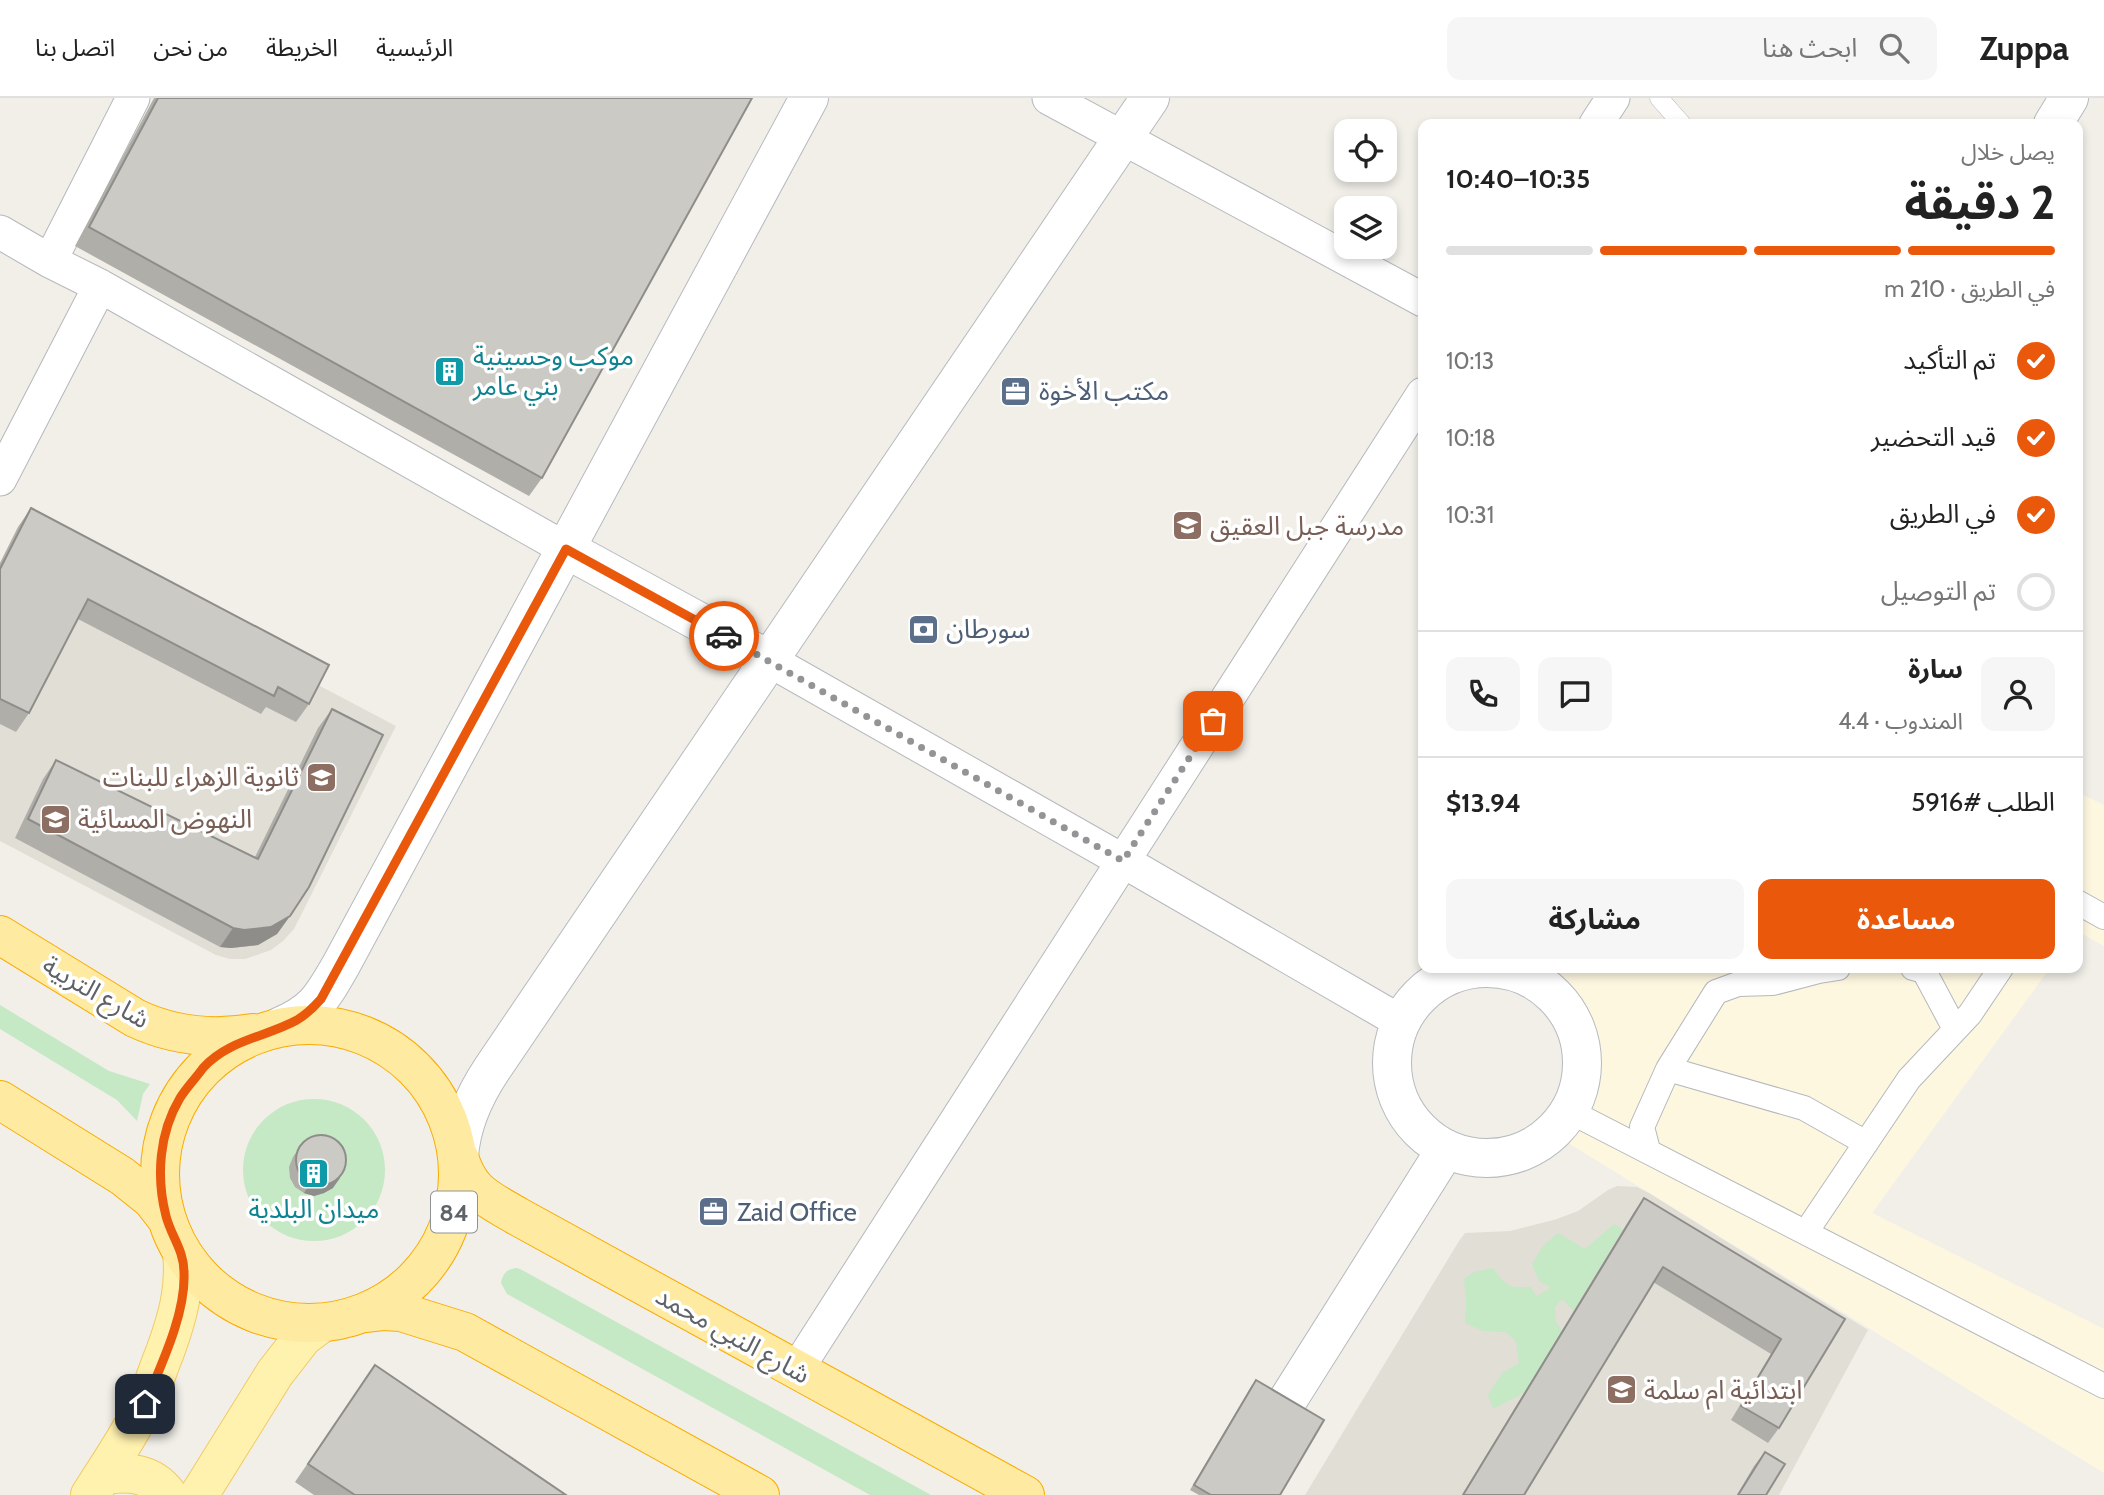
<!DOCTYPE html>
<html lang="ar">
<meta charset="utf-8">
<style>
:root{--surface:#fff;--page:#f6f6f6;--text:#222;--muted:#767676;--line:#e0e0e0;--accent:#ea580c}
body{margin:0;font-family:Cabin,"Noto Sans Arabic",sans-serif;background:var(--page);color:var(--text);direction:rtl;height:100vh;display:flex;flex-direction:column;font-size:26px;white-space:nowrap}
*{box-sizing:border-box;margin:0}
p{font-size:23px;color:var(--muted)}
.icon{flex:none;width:38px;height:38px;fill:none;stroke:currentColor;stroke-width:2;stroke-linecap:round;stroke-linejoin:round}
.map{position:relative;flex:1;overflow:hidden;direction:ltr}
.panel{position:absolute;left:1418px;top:21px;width:665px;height:854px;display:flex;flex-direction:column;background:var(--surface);border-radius:14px;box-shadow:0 4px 10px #0003;direction:rtl}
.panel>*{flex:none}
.fabs{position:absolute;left:1334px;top:21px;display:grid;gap:14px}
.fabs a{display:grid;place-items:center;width:63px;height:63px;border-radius:14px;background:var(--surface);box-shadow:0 4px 10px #0003;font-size:35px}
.pin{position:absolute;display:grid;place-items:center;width:60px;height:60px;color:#fff;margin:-30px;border-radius:14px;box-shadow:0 4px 10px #0006}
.courier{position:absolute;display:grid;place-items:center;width:70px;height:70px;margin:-35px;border:5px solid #ea580c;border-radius:50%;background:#fff;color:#222;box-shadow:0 2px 9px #0007}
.summary em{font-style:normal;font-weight:700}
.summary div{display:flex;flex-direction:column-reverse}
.summary{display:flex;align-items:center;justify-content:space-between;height:119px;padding:0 28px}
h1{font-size:46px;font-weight:700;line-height:52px}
.bar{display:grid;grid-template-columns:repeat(4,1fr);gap:10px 7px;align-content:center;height:84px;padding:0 28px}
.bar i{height:9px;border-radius:5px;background:var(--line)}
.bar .current{background:var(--accent)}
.bar p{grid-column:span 4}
.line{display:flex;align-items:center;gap:18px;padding:0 28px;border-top:2px solid var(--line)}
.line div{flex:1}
.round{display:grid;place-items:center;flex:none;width:74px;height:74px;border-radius:14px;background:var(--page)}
ol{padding:0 28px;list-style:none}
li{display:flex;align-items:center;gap:21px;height:77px}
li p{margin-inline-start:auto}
li .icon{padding:7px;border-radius:50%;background:var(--accent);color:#fff;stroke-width:4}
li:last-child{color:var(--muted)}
li i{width:38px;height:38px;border:4px solid var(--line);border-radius:50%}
.primary-button{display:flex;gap:14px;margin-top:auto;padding:14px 28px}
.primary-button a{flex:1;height:80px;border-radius:14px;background:var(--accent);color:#fff;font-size:28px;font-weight:700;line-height:80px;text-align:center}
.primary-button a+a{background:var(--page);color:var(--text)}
header{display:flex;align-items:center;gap:42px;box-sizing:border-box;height:98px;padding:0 35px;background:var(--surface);border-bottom:2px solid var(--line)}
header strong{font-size:33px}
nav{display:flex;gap:38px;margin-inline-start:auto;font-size:24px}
.search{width:490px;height:63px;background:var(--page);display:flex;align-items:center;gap:18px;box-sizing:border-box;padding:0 24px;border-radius:14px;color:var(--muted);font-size:26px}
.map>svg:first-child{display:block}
.commercial{fill:#fef7e0}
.education{fill:#e1ded6}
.green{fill:#c5e8c5}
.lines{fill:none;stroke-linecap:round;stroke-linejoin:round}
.service-casing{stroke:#b5b8bc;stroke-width:19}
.pedestrian-casing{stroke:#b5b8bc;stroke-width:26}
.minor-casing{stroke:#b5b8bc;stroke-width:35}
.secondary-casing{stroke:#b6babf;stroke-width:40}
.primary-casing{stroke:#f2c960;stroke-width:40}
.trunk-casing{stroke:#f9ab00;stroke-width:40}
.service{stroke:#fff;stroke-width:18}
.pedestrian{stroke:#fff;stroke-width:24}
.minor{stroke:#fff;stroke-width:33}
.secondary{stroke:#fff;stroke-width:38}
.primary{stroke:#fff2af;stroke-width:38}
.trunk{stroke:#feeaa1;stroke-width:38}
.wall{fill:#afaea9}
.shaded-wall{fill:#8f8d8a}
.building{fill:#cccac5;stroke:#8f8d8a;stroke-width:2}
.done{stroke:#929495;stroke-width:7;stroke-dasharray:0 12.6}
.route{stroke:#ea580c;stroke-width:9}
.labels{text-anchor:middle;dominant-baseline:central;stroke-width:7;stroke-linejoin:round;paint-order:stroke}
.shield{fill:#fff;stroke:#8f9295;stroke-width:2}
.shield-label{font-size:24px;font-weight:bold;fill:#5f6368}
.culture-label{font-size:26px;fill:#0d838f;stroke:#fff;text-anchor:start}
.service-label{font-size:26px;fill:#4e5e75;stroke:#fff;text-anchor:start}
.education-label{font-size:26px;fill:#785e54;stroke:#fff;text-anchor:start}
.street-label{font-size:26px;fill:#5f6368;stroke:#fff}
</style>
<header>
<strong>Zuppa</strong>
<div class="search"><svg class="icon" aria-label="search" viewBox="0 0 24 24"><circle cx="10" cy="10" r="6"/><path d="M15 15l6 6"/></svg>ابحث هنا</div>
<nav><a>الرئيسية</a><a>الخريطة</a><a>من نحن</a><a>اتصل بنا</a></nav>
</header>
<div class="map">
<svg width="2104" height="1397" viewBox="0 0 2104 1397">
<rect width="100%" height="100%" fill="#f1efe8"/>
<!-- commercial -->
<path class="commercial" d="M2077,694L2104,707V848L2077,833Z
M1551,870H2050L1872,1115L2104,1231V1375L1552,1035L1569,1013L1580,986L1582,958L1576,931L1562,906L1541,886Z"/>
<!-- education -->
<path class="education" d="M18,429L396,628L294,831L283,843L271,852L245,861H230L216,857L0,743V465Z
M1617,1088L1637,1089L1649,1095L1868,1232L1779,1397H1305L1459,1143L1465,1135L1510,1133L1557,1121L1578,1113L1608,1092Z"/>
<!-- green -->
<path class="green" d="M0,907L109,973L150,986L143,996L137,1023L117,1002L0,931Z
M243 1072a71 71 0 1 1 142 0a71 71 0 1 1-142 0Z
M1614,1126L1623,1131L1574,1213L1562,1201L1555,1209L1556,1224L1562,1233L1524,1295L1493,1311L1488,1297L1502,1275L1519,1265L1516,1243L1505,1234L1483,1233L1465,1225L1466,1200L1464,1181L1474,1174L1493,1170C1506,1188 1508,1190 1531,1189L1536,1198L1551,1190L1539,1183L1532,1166L1543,1148L1558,1135L1585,1151Z
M517,1170L522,1172L931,1397H870L507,1196L501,1185C503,1175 507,1171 517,1170Z"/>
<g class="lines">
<defs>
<path id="service" d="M1659,0L1682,26"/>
<path id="pedestrian" d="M2077,804L2104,819
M1913,870L1924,873L1955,931
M1668,971L1716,894L1738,886L1773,885L1819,873L1838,870
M1569,1013L2104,1288
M1648,1052L1642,1029L1668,971L1804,1010L1866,1045
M1806,1134L1909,981L1970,916L2001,870"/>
<path id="minor" d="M1049,0L1423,202
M1596,26L1613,0
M0,134L50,163L100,188L566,451
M50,163L133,0
M0,381L100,188
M769,562L1123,763L1401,924
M797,1271L1423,296"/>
<path id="secondary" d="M2053,26L2069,0
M566,451L769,562
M1392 965a95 95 0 1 1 190 0a95 95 0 1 1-190 0Z
M279,929C315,914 322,900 341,867L809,0
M459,1059C461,1026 474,998 492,971L1150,0
M1228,1397L1446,1051"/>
<path id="primary" d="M102,1378C128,1373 151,1374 168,1397
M90,1397C109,1367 130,1337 145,1305C153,1288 158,1271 165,1254C177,1221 186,1191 182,1155
M199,1397L275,1275L303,1239L322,1225"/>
<path id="trunk" d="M0,837L135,920C173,938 212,942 253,935
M160 1076a149 149 0 1 1 298 0a149 149 0 1 1-298 0Z
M0,1002L122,1078L152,1102L166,1120
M459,1059C470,1095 487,1100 517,1118L1025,1397
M367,1215L384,1213L401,1214L465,1234L760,1397"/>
</defs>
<!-- service casing -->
<use href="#service" class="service-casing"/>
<!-- pedestrian casing -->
<use href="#pedestrian" class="pedestrian-casing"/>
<!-- minor casing -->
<use href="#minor" class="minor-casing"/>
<!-- secondary casing -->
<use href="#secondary" class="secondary-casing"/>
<!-- primary casing -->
<use href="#primary" class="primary-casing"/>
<!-- trunk casing -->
<use href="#trunk" class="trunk-casing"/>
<!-- service -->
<use href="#service" class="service"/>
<!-- pedestrian -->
<use href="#pedestrian" class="pedestrian"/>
<!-- minor -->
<use href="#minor" class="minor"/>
<!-- secondary -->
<use href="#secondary" class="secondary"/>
<!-- primary -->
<use href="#primary" class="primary"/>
<!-- trunk -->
<use href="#trunk" class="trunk"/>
</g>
<!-- wall -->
<path class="wall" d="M154,0H752L542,380L529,398L75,148Z
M31,410L309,606L296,624L266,609L261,616L78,521L29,615L16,634L0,626V465L18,429Z
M332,611L290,818L277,836L258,847L231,850L220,849L15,740L43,681L56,662L255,759L318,630Z
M300,1049L333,1090L324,1095L314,1098L304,1095L295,1089L290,1080L289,1069L293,1059Z
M1644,1100L1845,1221L1779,1330L1768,1345L1731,1322L1771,1256L1653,1184L1524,1397H1462L1634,1114Z
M375,1267L566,1397H314L295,1384Z
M1252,1287L1280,1397H1199L1190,1392Z
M1765,1354L1766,1397H1737L1754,1368Z"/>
<!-- shaded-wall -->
<path class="shaded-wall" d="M290,818L277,836L258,847L231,850L220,849L233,830Z
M340,1080L333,1090L324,1095L314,1098L304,1095L310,1085Z"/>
<!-- building -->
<path class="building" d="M158,0H752L542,380L89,129Z
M31,410L329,567L309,606L278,589L274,598L88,501L29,615L0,601V471Z
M332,611L383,637L309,789L290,818L271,829L244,832L233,830L28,721L56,662L258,761Z
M296 1062a25 25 0 1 1 50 0a25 25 0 1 1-50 0Z
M1644,1100L1845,1221L1779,1330L1741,1308L1781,1241L1663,1169L1524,1397H1463Z
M375,1267L566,1397H355L308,1366Z
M1256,1282L1324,1322L1280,1397H1211L1194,1387Z
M1765,1354L1785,1366L1766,1397H1738Z"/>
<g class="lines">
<!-- done -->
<path class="done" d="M724,538L1123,763L1213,623"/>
<!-- route -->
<path class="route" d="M145,1306C161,1267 186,1216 184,1174C184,1152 171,1138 166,1118C156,1079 159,1035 180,1000C186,990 196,980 203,970C228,942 266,939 297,922C307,916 314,909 321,901L566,451L724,538"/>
</g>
<!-- icons -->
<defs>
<symbol id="building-square" viewBox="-11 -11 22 22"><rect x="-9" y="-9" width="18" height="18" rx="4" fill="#0f9aa8" stroke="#fff"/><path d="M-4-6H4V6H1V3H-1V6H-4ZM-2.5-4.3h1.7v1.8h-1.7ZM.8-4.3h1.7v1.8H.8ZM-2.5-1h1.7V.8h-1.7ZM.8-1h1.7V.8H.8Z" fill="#fff"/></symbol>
<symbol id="office-square" viewBox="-11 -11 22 22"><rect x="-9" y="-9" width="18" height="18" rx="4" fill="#5c6f8a" stroke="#fff"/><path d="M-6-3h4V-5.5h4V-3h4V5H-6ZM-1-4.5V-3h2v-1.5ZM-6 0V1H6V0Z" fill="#fff"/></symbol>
<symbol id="school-square" viewBox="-11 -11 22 22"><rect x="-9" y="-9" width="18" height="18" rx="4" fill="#8d6e63" stroke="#fff"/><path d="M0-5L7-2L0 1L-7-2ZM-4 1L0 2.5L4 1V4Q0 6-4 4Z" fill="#fff"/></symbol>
<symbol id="bank-square" viewBox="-11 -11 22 22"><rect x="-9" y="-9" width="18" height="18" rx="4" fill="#5c6f8a" stroke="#fff"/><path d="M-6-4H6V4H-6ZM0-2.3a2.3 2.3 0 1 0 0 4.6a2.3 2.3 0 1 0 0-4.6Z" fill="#fff"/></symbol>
</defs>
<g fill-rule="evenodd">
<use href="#building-square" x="432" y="256" width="35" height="35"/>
<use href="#office-square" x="998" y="276" width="35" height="35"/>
<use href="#school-square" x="1170" y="410" width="35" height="35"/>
<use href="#bank-square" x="906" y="514" width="35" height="35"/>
<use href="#school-square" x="304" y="662" width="35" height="35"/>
<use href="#school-square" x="38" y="704" width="35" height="35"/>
<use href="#building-square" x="296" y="1058" width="35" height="35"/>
<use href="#office-square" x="696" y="1096" width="35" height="35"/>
<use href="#school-square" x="1604" y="1274" width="35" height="35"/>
</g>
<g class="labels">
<!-- shield labels -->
<rect class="shield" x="431" y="1093.5" width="46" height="41" rx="5"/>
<g class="shield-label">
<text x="454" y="1114">84</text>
</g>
<!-- culture labels -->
<g class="culture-label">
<text x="473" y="258">موكب وحسينية<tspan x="473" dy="30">بني عامر</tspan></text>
<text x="314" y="1111" text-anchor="middle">ميدان البلدية</text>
</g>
<!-- service labels -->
<g class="service-label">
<text x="1039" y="293">مكتب الأخوة</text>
<text x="946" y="531">سورطان</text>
<text x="737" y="1114">Zaid Office</text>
</g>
<!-- education labels -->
<g class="education-label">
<text x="1210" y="428">مدرسة جبل العقيق</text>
<text x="299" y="679" text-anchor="end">ثانوية الزهراء للبنات</text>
<text x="78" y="721">النهوض المسائية</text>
<text x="1644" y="1292">ابتدائية ام سلمة</text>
</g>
<!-- street labels -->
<g class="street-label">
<text transform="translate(96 894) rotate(30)">شارع التربية</text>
<text transform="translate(733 1237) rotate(29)">شارع النبي محمد</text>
</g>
</g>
</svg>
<div class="fabs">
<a><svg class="icon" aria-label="locate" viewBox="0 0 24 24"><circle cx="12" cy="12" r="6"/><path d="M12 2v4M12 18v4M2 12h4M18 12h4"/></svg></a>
<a><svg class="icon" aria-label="layers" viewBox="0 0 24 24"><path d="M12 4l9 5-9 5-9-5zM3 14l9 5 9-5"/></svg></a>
</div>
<div class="pin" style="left:1213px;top:623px;background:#ea580c"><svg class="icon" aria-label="bag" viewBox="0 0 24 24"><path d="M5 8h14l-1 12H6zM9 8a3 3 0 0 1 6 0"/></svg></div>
<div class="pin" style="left:145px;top:1306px;background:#1f2937"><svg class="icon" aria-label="home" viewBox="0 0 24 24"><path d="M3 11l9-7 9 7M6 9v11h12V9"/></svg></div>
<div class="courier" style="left:724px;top:538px"><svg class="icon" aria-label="car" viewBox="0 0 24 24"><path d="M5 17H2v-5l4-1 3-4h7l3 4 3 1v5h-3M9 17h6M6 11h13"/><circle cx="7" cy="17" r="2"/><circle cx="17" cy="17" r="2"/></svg></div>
<section class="panel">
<div class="summary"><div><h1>2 دقيقة</h1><p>يصل خلال</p></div><em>10:35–10:40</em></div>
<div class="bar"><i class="current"></i><i class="current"></i><i class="current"></i><i></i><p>في الطريق · 210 m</p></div>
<ol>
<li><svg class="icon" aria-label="check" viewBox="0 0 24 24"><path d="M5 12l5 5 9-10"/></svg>تم التأكيد<p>10:13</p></li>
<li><svg class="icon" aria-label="check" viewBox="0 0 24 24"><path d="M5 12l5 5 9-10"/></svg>قيد التحضير<p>10:18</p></li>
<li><svg class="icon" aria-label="check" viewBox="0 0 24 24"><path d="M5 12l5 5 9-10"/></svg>في الطريق<p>10:31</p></li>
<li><i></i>تم التوصيل</li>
</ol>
<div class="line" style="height:126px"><a class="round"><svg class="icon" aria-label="person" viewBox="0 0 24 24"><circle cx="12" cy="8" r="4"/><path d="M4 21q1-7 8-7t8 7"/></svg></a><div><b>سارة</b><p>المندوب · 4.4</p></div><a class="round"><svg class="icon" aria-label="chat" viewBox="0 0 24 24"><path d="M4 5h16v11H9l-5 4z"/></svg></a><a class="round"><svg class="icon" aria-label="phone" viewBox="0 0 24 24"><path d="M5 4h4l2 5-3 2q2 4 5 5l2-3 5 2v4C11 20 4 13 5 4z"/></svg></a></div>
<div class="line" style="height:91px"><div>الطلب #5916</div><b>$13.94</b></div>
<div class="primary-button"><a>مساعدة</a><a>مشاركة</a></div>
</section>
</div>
